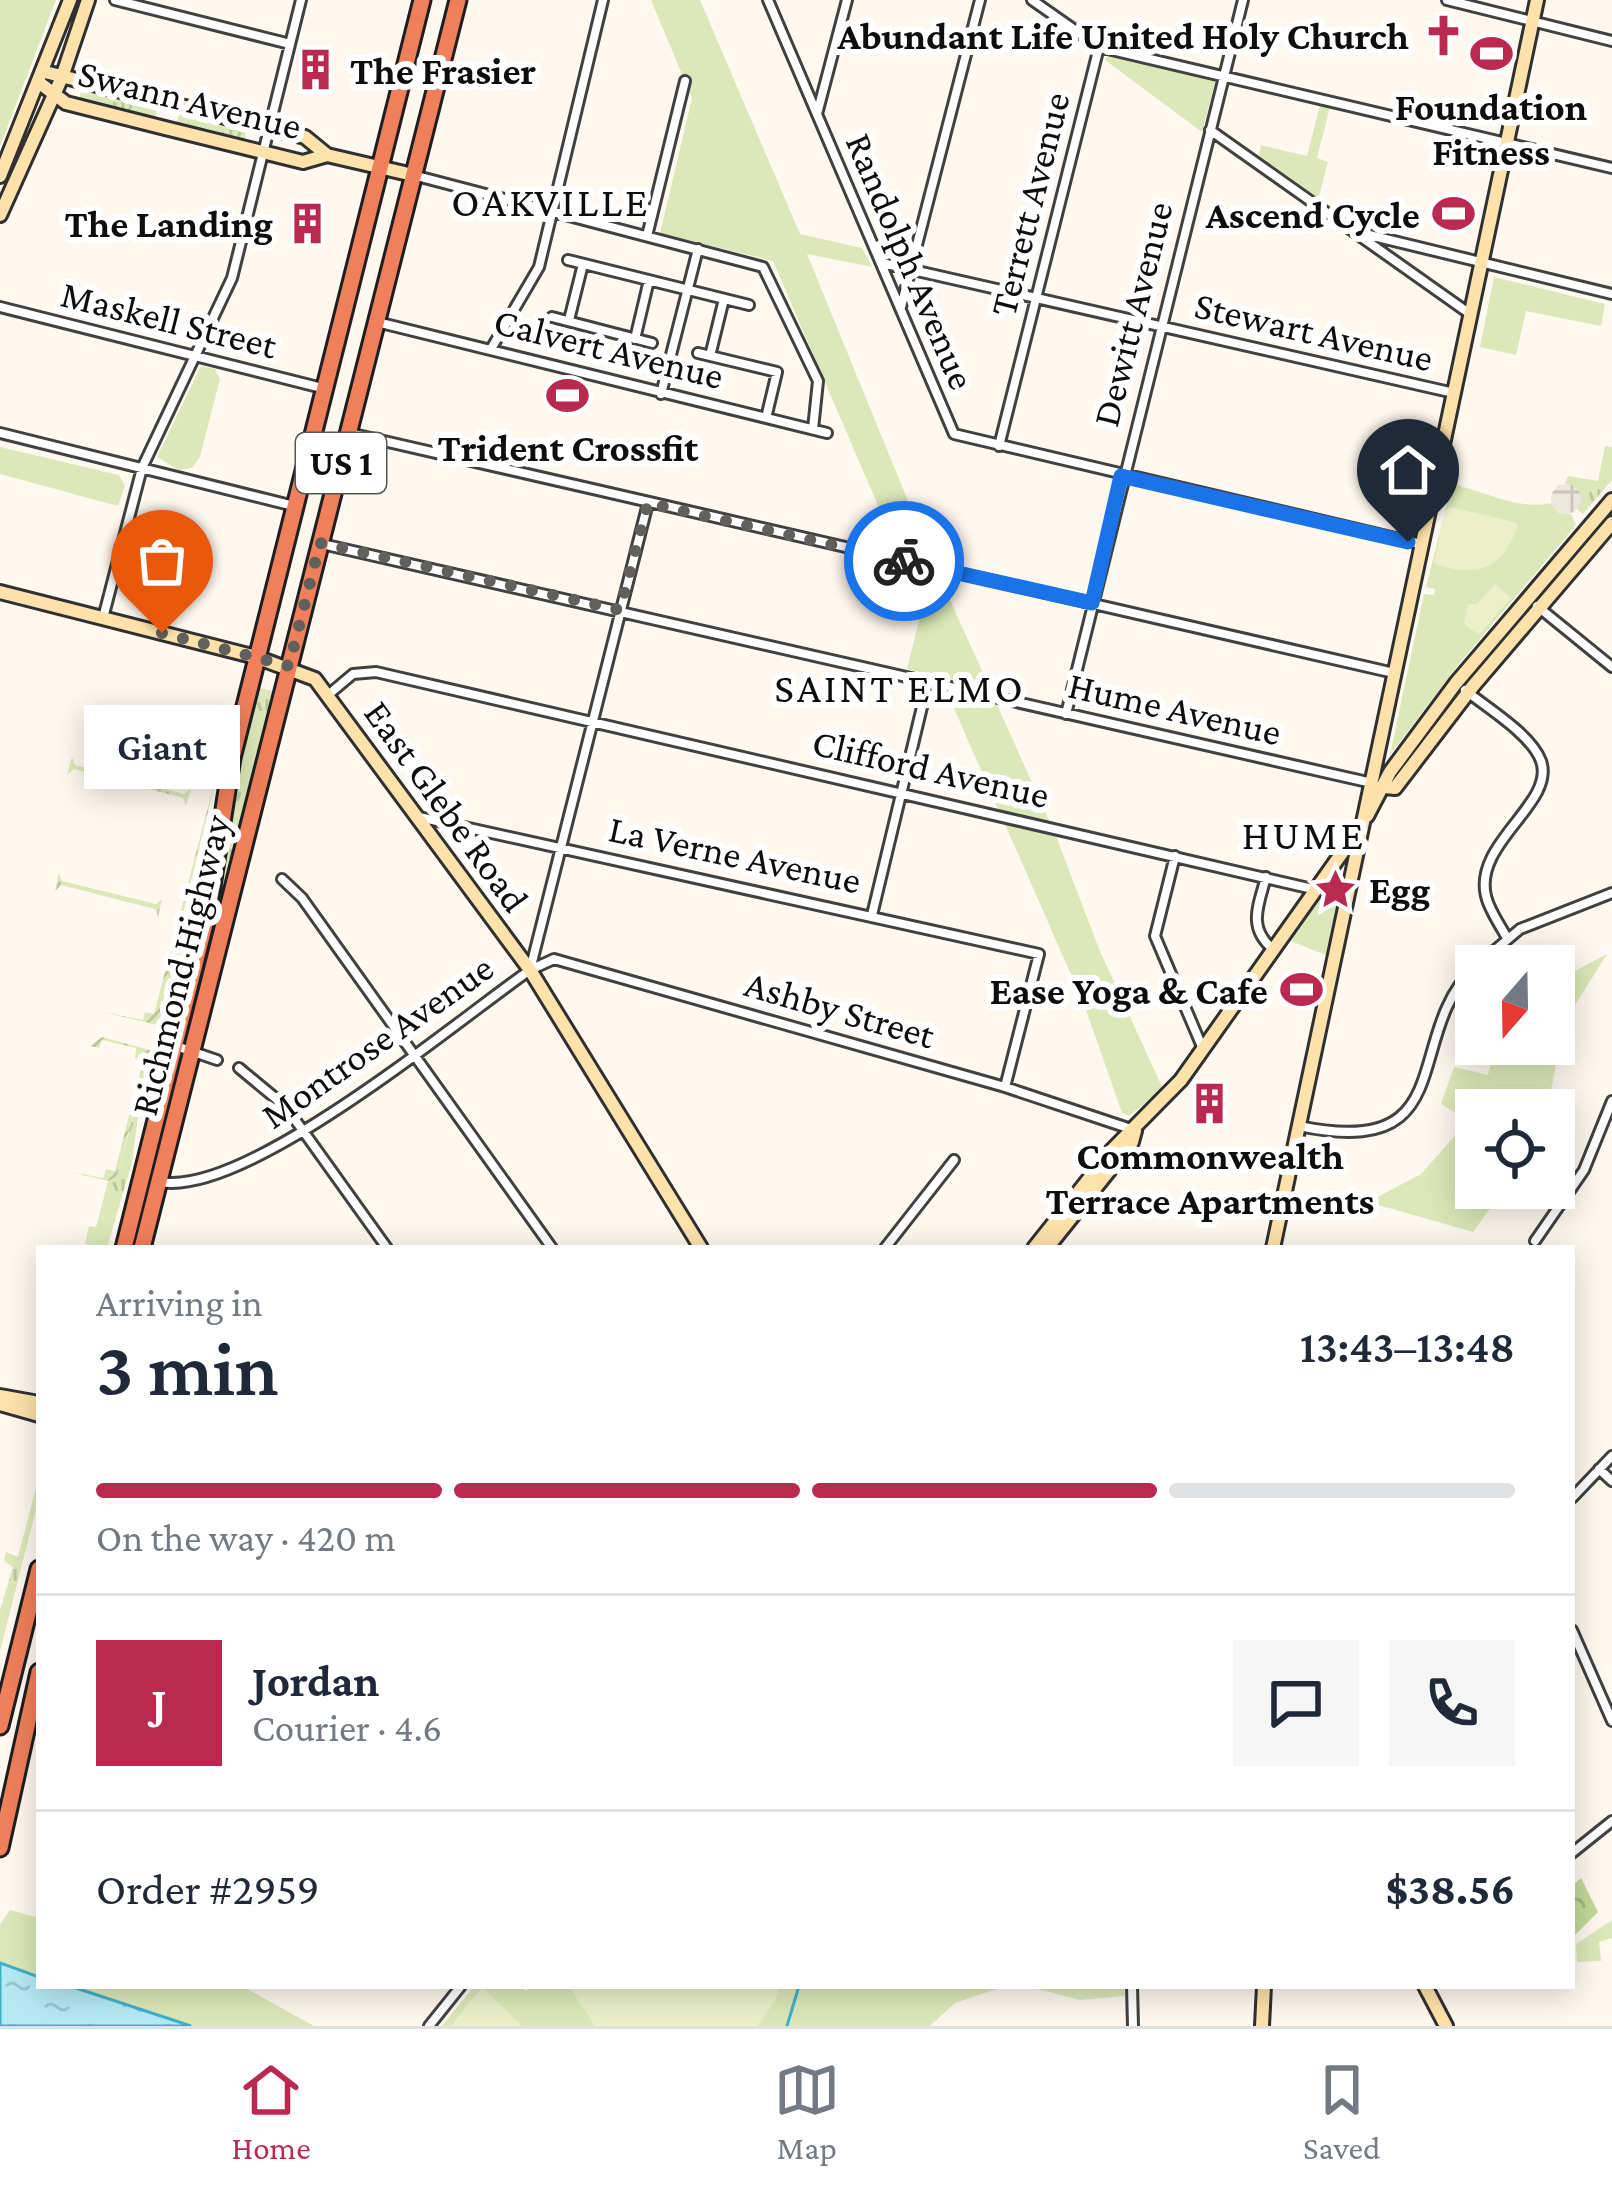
<!DOCTYPE html>
<meta charset="utf-8">
<style>
:root{--surface:#fff;--page:#f6f6f7;--text:#1f2937;--muted:#747a83;--line:#e0e1e3;--accent:#ba294f}
body{margin:0;font-family:"Crimson Pro",serif;background:var(--page);color:var(--text);height:100vh;display:flex;flex-direction:column;font-size:45px;white-space:nowrap}
*{box-sizing:border-box;margin:0}
p{font-size:39px;color:var(--muted)}
.icon{flex:none;width:66px;height:66px;fill:none;stroke:currentColor;stroke-width:2;stroke-linecap:round;stroke-linejoin:round}
.map{position:relative;flex:1;overflow:hidden}
.side{position:absolute;left:36px;top:1245px;width:1539px;height:744px;display:flex;flex-direction:column;background:var(--surface);border-radius:0px;box-shadow:0 6px 30px #0003}
.side>*{flex:none}
.needle{width:78px;rotate:200deg}
.buttons{position:absolute;left:1455px;top:945px;display:grid;gap:24px}
.buttons a{display:grid;place-items:center;width:120px;height:120px;border-radius:0px;background:var(--surface);box-shadow:0 6px 30px #0003;font-size:60px}
.pin{position:absolute;display:grid;place-items:center;width:102px;height:102px;color:#fff;margin:-123px -51px;border-radius:50% 50% 50% 0;rotate:-45deg;box-shadow:0 0 12px #0007}
.pin .icon{rotate:45deg}
.courier{position:absolute;display:grid;place-items:center;width:120px;height:120px;margin:-60px;border:9px solid #1a73e8;border-radius:50%;background:#fff;color:#222;box-shadow:0 3px 15px #0007}
.bubble{position:absolute;height:84px;border-radius:0px;background:var(--surface);box-shadow:0 6px 30px #0003;font-size:39px;font-weight:600;line-height:84px;text-align:center}
.summary em{font-style:normal;font-weight:600}
.summary div{display:flex;flex-direction:column-reverse}
.summary{display:flex;align-items:center;justify-content:space-between;height:204px;padding:0 60px}
h1{font-size:78px;font-weight:600;line-height:90px}
.bar{display:grid;grid-template-columns:repeat(4,1fr);gap:18px 12px;align-content:center;height:144px;padding:0 60px}
.bar i{height:15px;border-radius:9px;background:var(--line)}
.bar .active{background:var(--accent)}
.bar p{grid-column:span 4}
.line{display:flex;align-items:center;gap:30px;padding:0 60px;border-top:3px solid var(--line)}
.line div{flex:1}
.round{display:grid;place-items:center;flex:none;width:126px;height:126px;border-radius:0px;background:var(--page)}
.tab-bar{display:flex;justify-content:space-around;align-items:center;height:168px;border-top:3px solid var(--line);background:var(--surface);font-size:33px;color:var(--muted)}
.tab-bar a{display:grid;justify-items:center;gap:6px}
.tab-bar .active{color:var(--accent)}
.map>svg:first-child{display:block}
.grass{fill:url(#grass-tufts)}
.forest{fill:url(#forest-crowns)}
.park{fill:#dce8b9}
.garden{fill:url(#garden-furrows)}
.pitch{fill:#ebf0cb}
.plaza{fill:url(#plaza-grid)}
.water{fill:url(#water-ripples);stroke:#3eb0ca;stroke-width:3}
.lines{fill:none;stroke-linecap:round;stroke-linejoin:round}
.stream{stroke:#3eb0ca;stroke-width:3}
.street-casing{stroke:#414141;stroke-width:14}
.secondary-casing{stroke:#303030;stroke-width:18}
.highway-casing{stroke:#1f1f1f;stroke-width:21}
.street{stroke:#fff;stroke-width:8}
.secondary{stroke:#fde2ac;stroke-width:12}
.highway{stroke:#f07f5b;stroke-width:15}
.done{stroke:#62605d;stroke-width:12;stroke-dasharray:0 21.6}
.route{stroke:#1a73e8;stroke-width:15}
.labels{text-anchor:middle;dominant-baseline:central;stroke-width:12;stroke-linejoin:round;paint-order:stroke}
.shield{fill:#fff;stroke:#565656;stroke-width:3}
.shield-label{font-size:36px;font-weight:bold;fill:#0e0e0e}
.poi-label{font-size:39px;font-weight:bold;fill:#0e0e0e;stroke:#fff;text-anchor:end}
.street-label{font-size:39px;fill:#0e0e0e;stroke:#fff}
.neighbourhood-label{font-size:42px;letter-spacing:3px;fill:#0e0e0e;stroke:#fff}
</style>
<div class="map">
<svg width="1612" height="2026" viewBox="0 0 1612 2026">
<defs>
<pattern id="grass-tufts" width="24" height="20" patternUnits="userSpaceOnUse" patternTransform="scale(3)"><rect width="24" height="20" fill="#dce8b9"/><path d="M3 7l-1-3M5 7V3M7 7l1-3M15 17l-1-3M17 17v-4M19 17l1-3" fill="none" stroke="#bcc69e"/></pattern>
<pattern id="forest-crowns" width="20" height="18" patternUnits="userSpaceOnUse" patternTransform="scale(3)"><rect width="20" height="18" fill="#c3d899"/><path d="M2 6a3 3 0 1 1 6 0M12 15a3 3 0 1 1 6 0" fill="none" stroke="#a6b883"/></pattern>
<pattern id="garden-furrows" width="10" height="10" patternUnits="userSpaceOnUse" patternTransform="scale(3)"><rect width="10" height="10" fill="#dce8b9"/><path d="M-1 1l2-2M0 10L10 0M9 11l2-2" fill="none" stroke="#bcc69e"/></pattern>
<pattern id="plaza-grid" width="8" height="8" patternUnits="userSpaceOnUse" patternTransform="scale(3)"><rect width="8" height="8" fill="#eee7de"/><path d="M0 4h8M4 0v8" fill="none" stroke="#cbc5bd"/></pattern>
<pattern id="water-ripples" width="26" height="14" patternUnits="userSpaceOnUse" patternTransform="scale(3)"><rect width="26" height="14" fill="#b5eaf4"/><path d="M2 4q2-2 4 0t4 0M15 11q2-2 4 0t4 0" fill="none" stroke="#9ac8d0"/></pattern>
</defs>
<rect width="100%" height="100%" fill="#fff8ef"/>
<!-- grass -->
<path class="grass" d="M83,87L158,106L154,123L78,101Z
M180,111L246,128L245,141L176,125Z
M1605,446L1612,447V480L1583,514L1577,509L1578,490L1565,483L1568,476L1598,481Z
M255,687L273,691L203,980L230,797Z
M72,757L75,765L184,794L191,788L186,806L183,798L74,769L67,775Z
M209,816L193,917L163,1005L161,1003Z
M59,873L62,881L156,904L162,899L158,917L155,909L61,885L55,891Z
M143,1078L132,1162L107,1248L85,1244L89,1226L96,1227L109,1178L117,1177Z
M39,1476V1498L0,1651V1610L13,1567L4,1561L6,1552L18,1557Z"/>
<!-- forest -->
<path class="forest" d="M1581,1878L1598,1912L1572,1938V1886Z"/>
<!-- park -->
<path class="park" d="M0,0H56L0,146Z
M651,0H700L800,234L862,248L872,267L807,254L933,562L1056,836L1099,949L1163,1089L1129,1116L1122,1113L1084,1004L949,697L938,677L907,669L919,621L897,570V550L773,261L660,233L692,98Z
M1111,51L1216,78L1202,132L1105,60Z
M1320,105L1330,107L1317,158L1328,162L1318,200L1259,156L1261,145L1307,156Z
M1494,277L1605,304L1601,326L1526,311L1516,355L1480,347Z
M201,366L215,369L220,379L200,457L192,468L179,470L157,457Z
M0,447L119,475L125,486L118,506L0,474Z
M1452,484C1484,491 1519,511 1551,503L1559,513L1571,514L1576,525L1458,665L1390,755L1424,594L1434,595L1435,589L1426,587Z
M1333,879L1344,882L1328,956L1291,941Z
M1607,954L1565,1021L1547,1110H1476V1188H1505L1473,1232L1368,1202L1421,1174L1468,1121L1441,1104L1454,1067L1488,1075L1496,1044H1554V982Z
M10,1910L39,1918V1986H242L314,2026H0V1924Z
M1612,1920V1938L1599,1942L1601,1961L1577,1962L1576,1944Z
M474,1986H519L526,1991L531,1986H1005L955,2003L930,2026H442Z
M1026,1986H1124L1125,1996L1080,2000Z"/>
<!-- garden -->
<path class="garden" d="M229,726L161,1003V1026L103,1012L143,1020L145,1012L154,1014Z
M102,1037L157,1052L140,1087L117,1177L108,1181L71,1172L103,1178L106,1169L115,1171L143,1061L135,1058L136,1048L102,1040L99,1048L90,1046Z"/>
<!-- pitch -->
<path class="pitch" d="M1450,507L1518,523C1505,569 1478,578 1434,564L1445,510Z
M1495,584L1511,598L1479,635L1464,624L1468,604H1477Z
M779,1986L775,2001L757,2026H595L570,1988Z
M482,1987L522,2026H451Z"/>
<!-- plaza -->
<path class="plaza" d="M1551 499a15 15 0 1 1 30 0a15 15 0 1 1-30 0Z"/>
<!-- water -->
<path class="water" d="M0,1963L39,1977V1986H70L191,2026H0Z"/>
<g class="lines">
<!-- stream -->
<path class="stream" d="M787,2026L799,1986"/>
<defs>
<path id="street" d="M115,0L290,44
M768,0L954,434L1421,544
M1032,0L1099,47
M1447,0L1612,41
M1099,47L1612,168
M817,114L847,0
M1210,130L1470,314
M413,175L763,267L818,381L813,429
M1365,234L1612,294
M647,236L685,81
M568,260L749,305
M882,263L1454,393
M0,307L322,388
M901,307L980,0
M552,317L652,343
M569,320L583,264
M377,322L827,433
M635,339L649,280
M491,349L539,267L603,0
M698,353L777,372L766,418
M710,356L724,299
M661,394L698,249
M0,433L294,506
M349,433L1394,673
M999,446L1099,47
M322,544L1372,783
M1537,606L1612,667
M103,618L142,468L232,278L301,0
M1465,690C1487,708 1531,734 1541,761C1556,803 1473,843 1486,896C1489,910 1500,925 1507,938
M328,695L353,674L376,672L1317,890
M1066,714L1243,0
M419,817L1039,954L1005,1087
M1175,856L1155,936L1203,1049
M1266,877C1258,907 1247,928 1274,950
M282,879L302,898L552,1248
M872,915L928,682
M1476,966L1520,929L1612,893
M530,970L554,959L1005,1087L1134,1130
M176,1046L217,1060
M239,1068L286,1107L387,1248
M1299,1126C1464,1161 1401,1035 1476,966
M161,1182C247,1197 454,1023 530,970L648,503
M1535,1241L1584,1170L1612,1101
M885,1248L954,1160
M1599,1469L1612,1481
M1572,1498L1612,1456
M1572,1630L1612,1721
M1572,1853L1612,1821
M1132,1986L1133,2026
M429,2026L461,1986"/>
<path id="secondary" d="M45,72L305,137L327,155L413,175
M41,84L66,103L165,128L303,162L327,155
M0,176L70,0
M0,215L62,77L88,0
M0,592L256,657L315,679L530,970L701,1248
M1385,787L1395,788L1473,686L1612,523
M1367,816L1390,772L1456,683L1612,500
M1034,1248L1111,1151L1181,1080L1356,833
M1047,1248L1132,1142L1135,1131
M1273,1248L1537,0
M0,1396L39,1403
M0,1404L39,1415
M1425,1986L1446,2026
M1262,2026L1264,1986"/>
<path id="highway" d="M124,1248L208,912L232,758L422,0
M142,1248L458,0
M0,1726L39,1569
M0,1848L39,1672"/>
</defs>
<!-- street casing -->
<use href="#street" class="street-casing"/>
<!-- secondary casing -->
<use href="#secondary" class="secondary-casing"/>
<!-- highway casing -->
<use href="#highway" class="highway-casing"/>
<!-- street -->
<use href="#street" class="street"/>
<!-- secondary -->
<use href="#secondary" class="secondary"/>
<!-- highway -->
<use href="#highway" class="highway"/>
</g>
<g class="lines">
<!-- done -->
<path class="done" d="M162,633L289,666L320,543L620,610L648,503L904,561"/>
<!-- route -->
<path class="route" d="M904,561L1092,603L1121,476L1408,542"/>
</g>
<!-- icons -->
<defs>
<symbol id="church-bare" viewBox="-9 -9 18 18"><path d="M-1.2-6h2.4v3.5h3.3v2.4h-3.3V6h-2.4V-.1h-3.3v-2.4h3.3Z" fill="#ba294f" stroke="#fff" stroke-width="2.5" paint-order="stroke"/></symbol>
<symbol id="stadium-bare" viewBox="-9 -9 18 18"><path d="M0-5a6.5 5 0 1 0 0 10a6.5 5 0 1 0 0-10ZM-3.5-1.8h7v3.6h-7Z" fill="#ba294f" stroke="#fff" stroke-width="2.5" paint-order="stroke"/></symbol>
<symbol id="building-bare" viewBox="-9 -9 18 18"><path d="M-4-6H4V6H1V3H-1V6H-4ZM-2.5-4.3h1.7v1.8h-1.7ZM.8-4.3h1.7v1.8H.8ZM-2.5-1h1.7V.8h-1.7ZM.8-1h1.7V.8H.8Z" fill="#ba294f" stroke="#fff" stroke-width="2.5" paint-order="stroke"/></symbol>
<symbol id="sight-bare" viewBox="-9 -9 18 18"><path d="M0-6L1.8-2.2L6-1.7L2.9 1.2L3.7 5.4L0 3.3L-3.7 5.4L-2.9 1.2L-6-1.7L-1.8-2.2Z" fill="#ba294f" stroke="#fff" stroke-width="2.5" paint-order="stroke"/></symbol>
</defs>
<g fill-rule="evenodd">
<use href="#church-bare" x="1414" y="6" width="59" height="59"/>
<use href="#stadium-bare" x="1462" y="24" width="59" height="59"/>
<use href="#building-bare" x="286" y="40" width="59" height="59"/>
<use href="#stadium-bare" x="1424" y="184" width="59" height="59"/>
<use href="#building-bare" x="278" y="194" width="59" height="59"/>
<use href="#stadium-bare" x="538" y="366" width="59" height="59"/>
<use href="#sight-bare" x="1306" y="860" width="59" height="59"/>
<use href="#stadium-bare" x="1272" y="960" width="59" height="59"/>
<use href="#building-bare" x="1180" y="1074" width="59" height="59"/>
</g>
<g class="labels">
<!-- shield labels -->
<rect class="shield" x="296" y="433" width="90" height="60" rx="9"/>
<g class="shield-label">
<text x="341" y="463">US 1</text>
</g>
<!-- poi labels -->
<g class="poi-label">
<text x="1409" y="35">Abundant Life United Holy Church</text>
<text x="350" y="70" text-anchor="start">The Frasier</text>
<text x="1491" y="106" text-anchor="middle">Foundation<tspan x="1491" dy="45">Fitness</tspan></text>
<text x="1420" y="214">Ascend Cycle</text>
<text x="273" y="223">The Landing</text>
<text x="568" y="447" text-anchor="middle">Trident Crossfit</text>
<text x="1369" y="889" text-anchor="start">Egg</text>
<text x="1268" y="990">Ease Yoga &amp; Cafe</text>
<text x="1210" y="1155" text-anchor="middle">Commonwealth<tspan x="1210" dy="45">Terrace Apartments</tspan></text>
</g>
<!-- street labels -->
<g class="street-label">
<text transform="translate(190 99) rotate(14)">Swann Avenue</text>
<text transform="translate(1029 204) rotate(-76)">Terrett Avenue</text>
<text transform="translate(911 261) rotate(67)">Randolph Avenue</text>
<text transform="translate(1132 314) rotate(-76)">Dewitt Avenue</text>
<text transform="translate(169 319) rotate(14)">Maskell Street</text>
<text transform="translate(1314 331) rotate(13)">Stewart Avenue</text>
<text transform="translate(609 348) rotate(14)">Calvert Avenue</text>
<text transform="translate(1175 708) rotate(13)">Hume Avenue</text>
<text transform="translate(931 768) rotate(13)">Clifford Avenue</text>
<text transform="translate(447 806) rotate(54)">East Glebe Road</text>
<text transform="translate(735 854) rotate(12)">La Verne Avenue</text>
<text transform="translate(180 965) rotate(-76)">Richmond Highway</text>
<text transform="translate(840 1009) rotate(16)">Ashby Street</text>
<text transform="translate(377 1041) rotate(-35)">Montrose Avenue</text>
</g>
<!-- neighbourhood labels -->
<g class="neighbourhood-label">
<text x="551" y="201">OAKVILLE</text>
<text x="900" y="687">SAINT ELMO</text>
<text x="1304" y="834">HUME</text>
</g>
</g>
</svg>
<div class="buttons">
<a><svg class="needle" viewBox="-14 -14 28 28"><path d="M0-13l5 13h-10z" fill="#e53935"/><path d="M0 13l5-13h-10z" fill="#747a83"/></svg></a>
<a><svg class="icon" aria-label="locate" viewBox="0 0 24 24"><circle cx="12" cy="12" r="6"/><path d="M12 2v4M12 18v4M2 12h4M18 12h4"/></svg></a>
</div>
<div class="pin" style="left:162px;top:633px;background:#ea580c"><svg class="icon" aria-label="bag" viewBox="0 0 24 24"><path d="M5 8h14l-1 12H6zM9 8a3 3 0 0 1 6 0"/></svg></div>
<div class="pin" style="left:1408px;top:542px;background:#1f2937"><svg class="icon" aria-label="home" viewBox="0 0 24 24"><path d="M3 11l9-7 9 7M6 9v11h12V9"/></svg></div>
<div class="courier" style="left:904px;top:561px"><svg class="icon" aria-label="bike" viewBox="0 0 24 24"><circle cx="6" cy="16" r="4"/><circle cx="18" cy="16" r="4"/><path d="M6 16l4-8h5l3 8M10 8l3 8H6M13 5h3"/></svg></div>
<div class="bubble" style="left:84px;top:705px;width:156px">Giant</div>
<section class="side">
<div class="summary"><div><h1>3 min</h1><p>Arriving in</p></div><em>13:43–13:48</em></div>
<div class="bar"><i class="active"></i><i class="active"></i><i class="active"></i><i></i><p>On the way · 420 m</p></div>
<div class="line" style="height:216px"><b class="round" style="background:var(--accent);color:#fff">J</b><div><b>Jordan</b><p>Courier · 4.6</p></div><a class="round"><svg class="icon" aria-label="chat" viewBox="0 0 24 24"><path d="M4 5h16v11H9l-5 4z"/></svg></a><a class="round"><svg class="icon" aria-label="phone" viewBox="0 0 24 24"><path d="M5 4h4l2 5-3 2q2 4 5 5l2-3 5 2v4C11 20 4 13 5 4z"/></svg></a></div>
<div class="line" style="height:156px"><div>Order #2959</div><b>$38.56</b></div>
</section>
</div>
<nav class="tab-bar">
<a class="active"><svg class="icon" aria-label="home" viewBox="0 0 24 24"><path d="M3 11l9-7 9 7M6 9v11h12V9"/></svg>Home</a>
<a><svg class="icon" aria-label="map" viewBox="0 0 24 24"><path d="M3 6l6-2 6 2 6-2v14l-6 2-6-2-6 2zM9 4v14M15 6v14"/></svg>Map</a>
<a><svg class="icon" aria-label="saved" viewBox="0 0 24 24"><path d="M7 4h10v16l-5-4-5 4z"/></svg>Saved</a>
</nav>
